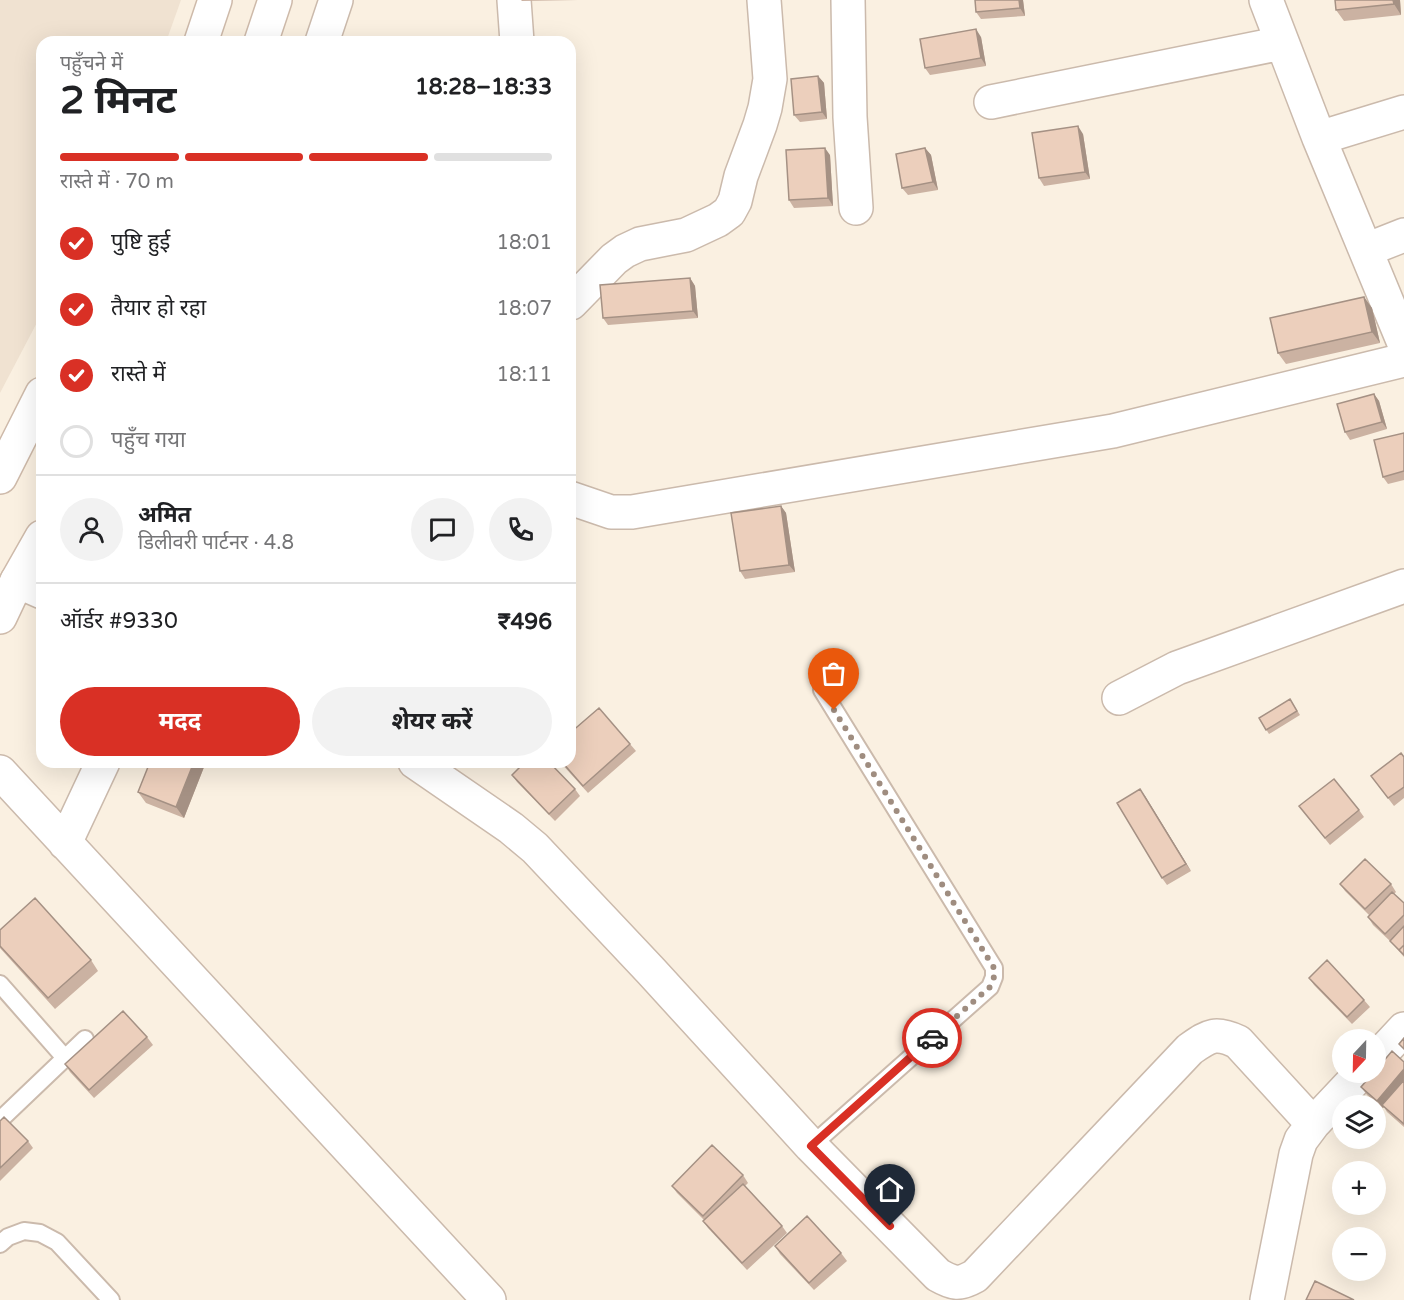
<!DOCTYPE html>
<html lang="hi">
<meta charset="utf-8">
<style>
:root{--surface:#fff;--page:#f2f2f2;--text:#202124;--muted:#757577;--line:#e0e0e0;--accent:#d93025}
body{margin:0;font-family:"Varela Round","Noto Sans Devanagari",sans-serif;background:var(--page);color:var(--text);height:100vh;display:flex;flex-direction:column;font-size:22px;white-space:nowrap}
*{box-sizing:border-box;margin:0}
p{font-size:20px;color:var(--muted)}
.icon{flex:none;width:33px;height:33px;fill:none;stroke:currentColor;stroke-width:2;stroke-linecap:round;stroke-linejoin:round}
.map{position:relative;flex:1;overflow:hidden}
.panel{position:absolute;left:36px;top:36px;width:540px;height:732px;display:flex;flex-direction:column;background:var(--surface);border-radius:18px;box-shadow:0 6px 24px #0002}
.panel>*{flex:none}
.needle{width:39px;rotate:202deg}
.buttons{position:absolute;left:1332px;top:1029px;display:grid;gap:12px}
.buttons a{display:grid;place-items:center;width:54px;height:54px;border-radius:50%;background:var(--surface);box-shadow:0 6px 24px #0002;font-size:30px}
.pin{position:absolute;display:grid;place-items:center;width:51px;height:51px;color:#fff;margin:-62px -26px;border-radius:50% 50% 50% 0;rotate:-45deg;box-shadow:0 0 6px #0007}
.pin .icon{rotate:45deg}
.courier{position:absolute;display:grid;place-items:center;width:60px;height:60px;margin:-30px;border:4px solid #d93025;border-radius:50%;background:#fff;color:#222;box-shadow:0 2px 8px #0007}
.head em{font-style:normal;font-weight:700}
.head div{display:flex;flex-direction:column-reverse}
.head{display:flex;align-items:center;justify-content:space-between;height:102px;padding:0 24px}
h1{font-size:39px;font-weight:700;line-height:45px}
.bar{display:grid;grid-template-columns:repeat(4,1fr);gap:9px 6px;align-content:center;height:72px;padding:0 24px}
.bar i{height:8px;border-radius:4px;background:var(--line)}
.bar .on{background:var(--accent)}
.bar p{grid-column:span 4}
.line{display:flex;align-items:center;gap:15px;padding:0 24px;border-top:2px solid var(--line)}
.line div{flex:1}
.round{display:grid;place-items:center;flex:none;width:63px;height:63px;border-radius:32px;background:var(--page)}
ol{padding:0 24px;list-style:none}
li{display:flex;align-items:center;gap:18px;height:66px}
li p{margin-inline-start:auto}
li .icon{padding:6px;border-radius:50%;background:var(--accent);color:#fff;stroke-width:4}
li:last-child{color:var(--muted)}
li i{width:33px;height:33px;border:3px solid var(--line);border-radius:50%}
.action{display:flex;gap:12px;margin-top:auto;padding:12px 24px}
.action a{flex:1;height:69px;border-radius:36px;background:var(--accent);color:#fff;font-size:24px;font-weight:700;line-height:69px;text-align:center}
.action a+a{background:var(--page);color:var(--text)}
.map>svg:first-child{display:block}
.residential{fill:#f0e2d1}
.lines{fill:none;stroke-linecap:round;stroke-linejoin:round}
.lane-casing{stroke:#cbbaac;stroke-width:20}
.street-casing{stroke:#cbbaac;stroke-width:36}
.secondary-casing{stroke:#cebaaa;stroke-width:36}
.lane{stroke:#fff;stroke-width:16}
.street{stroke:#fff;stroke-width:33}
.secondary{stroke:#fff;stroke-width:33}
.wall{fill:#cbb2a2}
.shaded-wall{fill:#a59184}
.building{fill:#eccfbc;stroke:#a59184;stroke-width:1.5}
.done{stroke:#9f8d80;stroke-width:6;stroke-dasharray:0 10.8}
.route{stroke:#d93025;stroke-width:8}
</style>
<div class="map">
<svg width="1404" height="1300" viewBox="0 0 1404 1300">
<rect width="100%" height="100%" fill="#faf0e1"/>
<!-- residential -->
<path class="residential" d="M0,0H181L166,42H42V313L0,393Z"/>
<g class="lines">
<defs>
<path id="lane" d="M0,984L65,1058
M0,1120L85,1039
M811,1146L990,987L994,977V968L822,690
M0,1244L8,1237L24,1231L40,1233L57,1242L111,1300"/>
<path id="street" d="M514,0L517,42
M848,0L850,117L856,208
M1266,0L1319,138L1404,343
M322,42L336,0
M991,102L1282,43
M1319,138L1404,112
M1366,250L1404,235
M571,303L614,259L625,251L640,244L686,235L718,220L729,212L735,201L741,176L760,125L765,108L770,79L764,0
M570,498L611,512H632L1113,431L1404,360
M17,581L42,592
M1119,698L1177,668L1404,586
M415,762L511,828L535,848L651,971L811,1146L938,1275C954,1284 959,1285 975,1276L1190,1049C1209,1036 1215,1031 1238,1042L1313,1124
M0,772L489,1300
M65,843L103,762
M1376,1059L1404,1029
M1267,1300L1296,1154L1301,1140L1313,1124L1362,1072"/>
<path id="secondary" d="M201,42L215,0
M261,42L275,0
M0,477L42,394
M0,617L17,581L42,537"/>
</defs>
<!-- lane casing -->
<use href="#lane" class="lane-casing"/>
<!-- street casing -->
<use href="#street" class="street-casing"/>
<!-- secondary casing -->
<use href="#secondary" class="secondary-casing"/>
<!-- lane -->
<use href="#lane" class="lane"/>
<!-- street -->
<use href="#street" class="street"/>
<!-- secondary -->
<use href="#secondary" class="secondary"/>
</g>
<!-- wall -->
<path class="wall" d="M521,0H578L522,1Z
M975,0H1023L1025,16L981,19L976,12Z
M1400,0L1401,15L1344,21L1336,10Z
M981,37L986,66L930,75L925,68Z
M818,76L824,83L827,119L800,122L794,115Z
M1083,134L1090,179L1044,186L1039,178Z
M925,148L931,155L938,190L908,195L902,188Z
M830,155L833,206L794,208L789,200Z
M690,278L695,286L698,318L608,325L603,318Z
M1364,297L1372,308L1380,343L1286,364L1278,353Z
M1374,394L1379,401L1387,429L1350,440L1345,432Z
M1404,433V480L1388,484L1383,477Z
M781,506L786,513L795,572L745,579L740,571Z
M1290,699L1300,715L1269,734L1259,718Z
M630,744L636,751L588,793L560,762H570Z
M1404,757V798L1394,806L1371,776Z
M150,762H206L184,818L146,803L138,792Z
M512,775L575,789L580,796L555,821L517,782Z
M1145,796L1191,871L1167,885L1162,878Z
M1299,806L1359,810L1364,817L1330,845Z
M1340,884H1391L1396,892L1394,894L1404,903V957L1390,941L1373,925L1368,917L1369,915L1345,891Z
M0,930L91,960L98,971L55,1009L0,948Z
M1309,978L1364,1000L1370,1007L1352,1024L1314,985Z
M147,1037L153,1045L94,1098L70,1072L65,1064Z
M1404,1062V1127L1387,1112L1384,1107L1383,1108L1367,1095L1361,1087Z
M0,1121L28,1141L33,1148L0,1181Z
M743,1175L748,1183L745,1186L782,1226L787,1233L747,1270L708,1228L703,1221L704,1220L677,1193L672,1186Z
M775,1246L841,1253L847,1261L814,1290L780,1254Z"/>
<!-- shaded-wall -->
<path class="shaded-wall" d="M1019,0H1023L1025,16L1020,8Z
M1393,0H1400L1401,15L1394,4Z
M976,29L981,37L986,66L981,58Z
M818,76L824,83L827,119L822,112Z
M1078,126L1083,134L1090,179L1085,172Z
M825,148L830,155L833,206L828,198Z
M925,148L931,155L938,190L933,182Z
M690,278L695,286L698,318L693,311Z
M1364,297L1372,308L1380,343L1372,332Z
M1374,394L1379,401L1387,429L1382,422Z
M781,506L786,513L795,572L789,565Z
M194,762H206L184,818L176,807Z
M1140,789L1145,796L1191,871L1186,864Z
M1404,1069V1083L1383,1108L1377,1101Z"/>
<!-- building -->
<path class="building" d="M975,0H1019L1020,8L976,12Z
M1335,0H1393L1394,4L1336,10Z
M976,29L981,58L925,68L920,39Z
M818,76L822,112L794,115L791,79Z
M1078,126L1085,172L1039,178L1032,133Z
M825,148L828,198L789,200L786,150Z
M925,148L933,182L902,188L896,154Z
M690,278L693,311L603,318L600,285Z
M1364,297L1372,332L1278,353L1270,318Z
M1374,394L1382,422L1345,432L1337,404Z
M1404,433V471L1383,477L1374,440Z
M781,506L789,565L740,571L731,513Z
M1290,699L1297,711L1266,730L1259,718Z
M599,708L630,744L583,786L562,762H570V733Z
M1401,753L1404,757V787L1388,798L1371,776Z
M150,762H194L176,807L138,792Z
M525,762H549L575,789L549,814L512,775Z
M1334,779L1359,810L1325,838L1299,806Z
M1140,789L1186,864L1162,878L1117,803Z
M1365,859L1391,884L1365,909L1340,884Z
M1392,892L1404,903V915L1385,934L1368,917Z
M35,898L91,960L48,998L0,946V930Z
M1404,926V945L1399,950L1390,941Z
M1404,945V955L1399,950Z
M1327,960L1364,1000L1347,1017L1309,978Z
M123,1011L147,1037L89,1090L65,1064Z
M1404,1038V1049L1399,1044Z
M1392,1051L1404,1062V1069L1377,1101L1361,1087L1374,1072H1376V1070Z
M1404,1080V1124L1382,1105Z
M4,1117L28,1141L0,1168V1121Z
M712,1145L743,1175L703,1216L672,1186Z
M743,1184L782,1226L742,1263L703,1221Z
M807,1216L841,1253L809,1283L775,1246Z
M1315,1281L1354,1300H1306Z"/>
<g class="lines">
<!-- done -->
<path class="done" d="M834,710L994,968V977L990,987L932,1038"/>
<!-- route -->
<path class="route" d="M890,1226L811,1146L932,1038"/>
</g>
</svg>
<div class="buttons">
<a><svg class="needle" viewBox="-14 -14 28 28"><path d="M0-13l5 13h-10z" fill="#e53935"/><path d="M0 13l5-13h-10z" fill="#757577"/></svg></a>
<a><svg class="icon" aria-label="layers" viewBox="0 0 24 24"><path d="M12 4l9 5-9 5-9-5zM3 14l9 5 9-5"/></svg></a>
<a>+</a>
<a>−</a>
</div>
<div class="pin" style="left:834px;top:710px;background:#ea580c"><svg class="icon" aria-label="bag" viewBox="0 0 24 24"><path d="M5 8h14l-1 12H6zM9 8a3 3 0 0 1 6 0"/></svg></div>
<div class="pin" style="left:890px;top:1226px;background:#1f2937"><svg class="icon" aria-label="home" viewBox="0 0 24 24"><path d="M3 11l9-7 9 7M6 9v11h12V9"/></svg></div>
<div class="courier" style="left:932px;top:1038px"><svg class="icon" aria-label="car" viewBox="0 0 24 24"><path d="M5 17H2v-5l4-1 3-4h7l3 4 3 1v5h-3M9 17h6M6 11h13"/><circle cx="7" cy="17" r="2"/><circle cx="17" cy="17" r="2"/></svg></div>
<section class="panel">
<div class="head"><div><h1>2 मिनट</h1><p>पहुँचने में</p></div><em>18:28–18:33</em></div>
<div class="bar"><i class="on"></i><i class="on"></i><i class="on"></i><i></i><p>रास्ते में · 70 m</p></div>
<ol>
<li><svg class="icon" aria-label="check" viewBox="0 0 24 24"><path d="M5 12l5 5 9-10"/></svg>पुष्टि हुई<p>18:01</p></li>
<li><svg class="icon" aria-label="check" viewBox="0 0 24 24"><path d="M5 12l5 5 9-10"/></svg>तैयार हो रहा<p>18:07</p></li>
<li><svg class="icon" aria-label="check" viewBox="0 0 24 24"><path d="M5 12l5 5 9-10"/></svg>रास्ते में<p>18:11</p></li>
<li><i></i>पहुँच गया</li>
</ol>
<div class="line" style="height:108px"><a class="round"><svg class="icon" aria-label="person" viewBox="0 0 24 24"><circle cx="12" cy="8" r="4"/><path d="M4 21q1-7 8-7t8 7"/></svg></a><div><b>अमित</b><p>डिलीवरी पार्टनर · 4.8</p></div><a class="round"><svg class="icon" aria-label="chat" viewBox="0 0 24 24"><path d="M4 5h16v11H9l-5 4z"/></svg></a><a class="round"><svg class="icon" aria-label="phone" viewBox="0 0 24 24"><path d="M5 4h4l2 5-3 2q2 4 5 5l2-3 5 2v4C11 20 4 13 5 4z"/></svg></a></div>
<div class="line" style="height:78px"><div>ऑर्डर #9330</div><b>₹496</b></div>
<div class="action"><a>मदद</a><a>शेयर करें</a></div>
</section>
</div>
